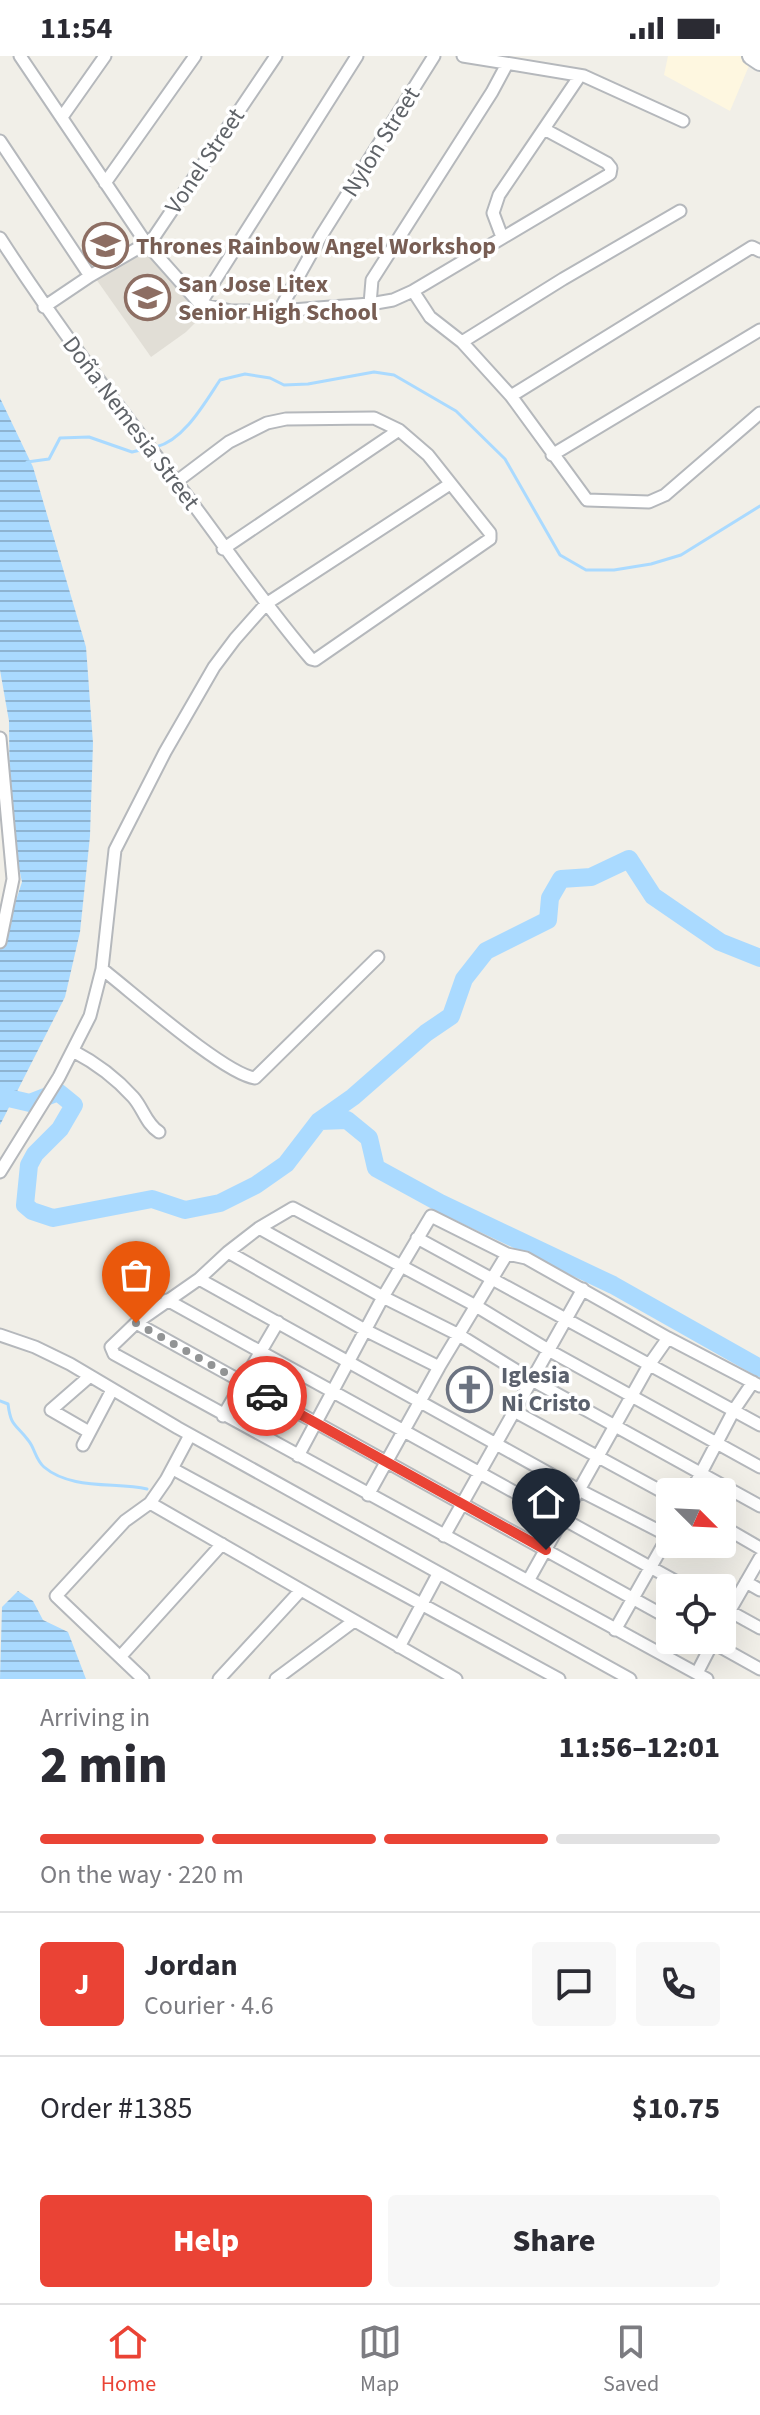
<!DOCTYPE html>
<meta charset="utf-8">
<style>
:root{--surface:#fff;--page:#f7f7f7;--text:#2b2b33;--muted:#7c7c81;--line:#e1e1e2;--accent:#ea4335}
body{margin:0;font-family:"Source Sans 3",sans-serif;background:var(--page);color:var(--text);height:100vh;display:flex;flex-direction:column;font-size:30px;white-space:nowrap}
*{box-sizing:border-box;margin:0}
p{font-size:26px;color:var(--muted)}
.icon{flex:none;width:44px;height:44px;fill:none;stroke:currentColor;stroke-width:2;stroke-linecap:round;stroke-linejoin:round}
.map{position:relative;height:1623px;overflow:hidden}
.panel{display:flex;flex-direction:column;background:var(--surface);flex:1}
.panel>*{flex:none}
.needle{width:52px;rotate:114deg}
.tools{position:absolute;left:656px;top:1422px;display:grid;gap:16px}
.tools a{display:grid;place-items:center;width:80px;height:80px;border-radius:8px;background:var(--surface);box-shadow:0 8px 32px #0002;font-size:40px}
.pin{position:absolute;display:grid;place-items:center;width:68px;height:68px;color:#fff;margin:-82px -34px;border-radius:50% 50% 50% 0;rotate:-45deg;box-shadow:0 0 8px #0007}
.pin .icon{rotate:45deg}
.courier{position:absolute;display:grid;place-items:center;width:80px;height:80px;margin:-40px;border:6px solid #ea4335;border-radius:50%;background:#fff;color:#222;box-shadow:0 2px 10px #0007}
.summary em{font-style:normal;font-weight:800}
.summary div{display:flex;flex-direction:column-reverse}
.summary{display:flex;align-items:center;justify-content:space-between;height:136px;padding:0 40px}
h1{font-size:52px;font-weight:800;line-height:60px}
.bar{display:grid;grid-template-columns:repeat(4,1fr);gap:12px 8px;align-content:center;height:96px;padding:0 40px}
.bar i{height:10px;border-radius:6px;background:var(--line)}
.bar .active{background:var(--accent)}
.bar p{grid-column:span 4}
.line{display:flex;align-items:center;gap:20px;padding:0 40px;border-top:2px solid var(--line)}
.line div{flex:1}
.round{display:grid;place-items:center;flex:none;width:84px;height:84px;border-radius:8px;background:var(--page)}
.button{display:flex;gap:16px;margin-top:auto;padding:16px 40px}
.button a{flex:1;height:92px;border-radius:8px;background:var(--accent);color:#fff;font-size:32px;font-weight:800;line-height:92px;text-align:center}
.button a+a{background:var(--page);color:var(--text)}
.status{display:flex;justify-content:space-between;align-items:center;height:56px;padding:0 40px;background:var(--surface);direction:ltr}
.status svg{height:22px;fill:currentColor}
.menu{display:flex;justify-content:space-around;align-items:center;height:112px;border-top:2px solid var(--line);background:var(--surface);font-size:22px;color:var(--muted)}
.menu a{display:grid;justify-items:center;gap:4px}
.menu .active{color:var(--accent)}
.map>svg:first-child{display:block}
.commercial{fill:#fef7e0}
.education{fill:#e1ded6}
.water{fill:url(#water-rules)}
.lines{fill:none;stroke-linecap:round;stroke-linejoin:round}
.stream{stroke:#aadaff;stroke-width:3}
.river{stroke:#aadaff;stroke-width:18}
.minor-casing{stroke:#b5b8bc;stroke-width:15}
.secondary-casing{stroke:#b6babf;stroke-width:20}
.minor{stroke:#fff;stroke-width:11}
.secondary{stroke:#fff;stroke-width:16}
.done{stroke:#929495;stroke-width:8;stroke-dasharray:0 14.4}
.route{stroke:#ea4335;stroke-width:10}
.labels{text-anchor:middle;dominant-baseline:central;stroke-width:7;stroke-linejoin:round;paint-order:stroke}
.street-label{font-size:24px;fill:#5f6368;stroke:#fff}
.education-label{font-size:24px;font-weight:bold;fill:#785e54;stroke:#fff;text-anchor:start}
.worship-label{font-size:24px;font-weight:bold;fill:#5b616d;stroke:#fff;text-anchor:start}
</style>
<div class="status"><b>11:54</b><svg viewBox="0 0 49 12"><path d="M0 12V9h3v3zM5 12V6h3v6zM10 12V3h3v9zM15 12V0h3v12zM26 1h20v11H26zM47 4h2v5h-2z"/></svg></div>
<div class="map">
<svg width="760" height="1623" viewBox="0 0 760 1623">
<defs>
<pattern id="water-rules" width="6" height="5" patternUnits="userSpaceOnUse" patternTransform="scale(2)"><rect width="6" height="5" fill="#aadaff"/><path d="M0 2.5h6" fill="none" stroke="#8eb4d2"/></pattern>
</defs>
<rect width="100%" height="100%" fill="#f1efe8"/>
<!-- commercial -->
<path class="commercial" d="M668,0H742L751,5L730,55L664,19Z"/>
<!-- education -->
<path class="education" d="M143,193L201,261L186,276L151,301L96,223Z"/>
<!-- water -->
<path class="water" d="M0,342L33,411L86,591L93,687L90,780L80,876L65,941L0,1069V893L22,826L10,769L9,665L0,614Z
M18,1535L33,1545L43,1564L68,1576L86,1623H0L2,1551Z"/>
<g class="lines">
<!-- stream -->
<path class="stream" d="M156,391C184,384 204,348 220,324L245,318L270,322L284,329L308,328L374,316L394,319L456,355L505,403L560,499L586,514H614L651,508L681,499L760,450
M27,406L49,403L60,382L89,381L132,396L145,393
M0,1345L8,1348C11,1371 15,1367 28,1384C35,1392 35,1403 44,1411C71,1434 115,1426 147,1433"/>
<!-- river -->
<path class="river" d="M0,1040L30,1047L58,1036L74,1049L60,1073L35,1098L29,1109L25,1149L32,1155L53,1162L152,1143L185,1154L220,1147L256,1129L286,1108L319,1065L353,1041L426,977L451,960L464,923L486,895L548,864L550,842L561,823L591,821L629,803L653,840L720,886L760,902
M319,1065L347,1064L369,1082L376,1112L440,1147L613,1229L760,1312"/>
<defs>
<path id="minor" d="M20,0L146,187L200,248L231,255H279L370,248L393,244L413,235L610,118L611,112L607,107L544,73
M463,0L584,20L683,65
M62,61L105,0
M0,85L90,220
M105,127L195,0
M502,181L493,157L499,139L579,21
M0,182C54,266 114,345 175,424C221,484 262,546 311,603L315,604L490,483V477L428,399L399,374L374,362L286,363L267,367L229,386L176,426
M413,235L430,261L462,286L511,340L587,444L649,446L665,439L760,357
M200,248L357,0
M370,248L372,224L492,36L507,8
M44,251L90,220L152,184L276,0
M279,255L321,180L434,0
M462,286L563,223L680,155
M511,340L752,191L760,195
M552,399L760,274
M223,493L399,374
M0,682L13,823L0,886
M102,913C132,936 224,1018 255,1022L378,901
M73,995C96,1007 116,1022 133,1041C143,1052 146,1068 159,1076
M0,1116L59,1021L90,960L102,913L115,794L165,696L214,611L235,583L266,548L450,428
M259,1172L383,1241L459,1279L530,1323L760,1450
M417,1182L760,1369
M228,1196L365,1274L439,1311
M199,1223L579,1434L669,1480
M167,1244L688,1532
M136,1267L670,1563
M0,1279L35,1291L70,1308L178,1372L630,1623
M512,1354L670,1440
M223,1360L278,1266
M89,1376L51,1354L90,1320
M83,1389L112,1334
M298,1400L383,1241L431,1160L507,1198L526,1202L668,1282L760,1330
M173,1413L559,1623
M691,1436L734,1354L753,1326
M368,1439L439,1311L507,1198
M150,1447L456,1623
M722,1470L760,1492
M444,1480L583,1233
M528,1525L649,1309L668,1282
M746,1526L760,1534
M722,1551L760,1572
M722,1568L760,1502
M615,1574L670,1477
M708,1584L760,1613
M399,1591L438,1518
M120,1601L222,1488
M697,1617L714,1584
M143,1623L56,1540L125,1465L150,1447L166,1424L190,1379
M219,1623L301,1534
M276,1623L354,1565
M707,1623L114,1298L111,1291L136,1267L199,1223L228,1196L259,1172L293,1152L476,1250L550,1295L760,1411"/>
<path id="secondary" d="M751,0L760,6"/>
</defs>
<!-- minor casing -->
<use href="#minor" class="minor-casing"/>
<!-- secondary casing -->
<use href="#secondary" class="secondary-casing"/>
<!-- minor -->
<use href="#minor" class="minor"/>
<!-- secondary -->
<use href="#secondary" class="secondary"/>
</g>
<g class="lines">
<!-- done -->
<path class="done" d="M136,1267L267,1340"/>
<!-- route -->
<path class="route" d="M267,1340L546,1494"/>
</g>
<!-- icons -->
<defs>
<symbol id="school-ring" viewBox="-11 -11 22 22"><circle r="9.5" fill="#fff" stroke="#8d6e63" stroke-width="1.5"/><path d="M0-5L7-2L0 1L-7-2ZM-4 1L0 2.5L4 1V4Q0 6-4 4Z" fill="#8d6e63"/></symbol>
<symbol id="church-ring" viewBox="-11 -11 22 22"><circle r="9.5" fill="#fff" stroke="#6b7280" stroke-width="1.5"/><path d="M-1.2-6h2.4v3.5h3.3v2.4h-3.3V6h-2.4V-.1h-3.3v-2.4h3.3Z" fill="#6b7280"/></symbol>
</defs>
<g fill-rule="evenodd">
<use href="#school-ring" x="80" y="164" width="51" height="51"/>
<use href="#school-ring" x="122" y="216" width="51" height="51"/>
<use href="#church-ring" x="444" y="1308" width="51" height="51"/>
</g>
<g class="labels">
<!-- street labels -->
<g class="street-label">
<text transform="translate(381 86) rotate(-58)">Nylon Street</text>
<text transform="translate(205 105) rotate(-56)">Vonel Street</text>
<text transform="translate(131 367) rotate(53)">Doña Nemesia Street</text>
</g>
<!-- education labels -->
<g class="education-label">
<text x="136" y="190">Thrones Rainbow Angel Workshop</text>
<text x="178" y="228">San Jose Litex<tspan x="178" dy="28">Senior High School</tspan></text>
</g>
<!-- worship labels -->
<g class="worship-label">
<text x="501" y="1319">Iglesia<tspan x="501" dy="28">Ni Cristo</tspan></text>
</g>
</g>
</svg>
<div class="tools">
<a><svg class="needle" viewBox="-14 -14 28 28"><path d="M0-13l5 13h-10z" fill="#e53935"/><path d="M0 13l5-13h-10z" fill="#7c7c81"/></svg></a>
<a><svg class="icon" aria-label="locate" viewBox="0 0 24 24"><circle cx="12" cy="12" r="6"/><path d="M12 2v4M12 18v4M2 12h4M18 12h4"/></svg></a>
</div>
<div class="pin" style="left:136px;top:1267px;background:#ea580c"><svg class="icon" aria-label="bag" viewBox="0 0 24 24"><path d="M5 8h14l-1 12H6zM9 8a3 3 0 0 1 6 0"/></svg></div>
<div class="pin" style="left:546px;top:1494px;background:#1f2937"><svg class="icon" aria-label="home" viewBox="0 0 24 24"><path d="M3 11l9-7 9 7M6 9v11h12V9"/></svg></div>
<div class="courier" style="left:267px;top:1340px"><svg class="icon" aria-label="car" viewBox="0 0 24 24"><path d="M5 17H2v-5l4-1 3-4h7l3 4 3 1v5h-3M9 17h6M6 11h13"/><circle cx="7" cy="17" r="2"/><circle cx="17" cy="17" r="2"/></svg></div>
</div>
<section class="panel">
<div class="summary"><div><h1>2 min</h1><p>Arriving in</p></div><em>11:56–12:01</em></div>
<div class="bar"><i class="active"></i><i class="active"></i><i class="active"></i><i></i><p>On the way · 220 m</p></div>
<div class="line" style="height:144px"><b class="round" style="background:var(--accent);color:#fff">J</b><div><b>Jordan</b><p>Courier · 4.6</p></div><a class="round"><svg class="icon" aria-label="chat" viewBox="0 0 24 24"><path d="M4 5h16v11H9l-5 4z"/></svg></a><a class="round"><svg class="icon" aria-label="phone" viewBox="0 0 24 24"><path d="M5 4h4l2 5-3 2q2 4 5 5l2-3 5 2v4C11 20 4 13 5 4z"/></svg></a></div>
<div class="line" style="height:104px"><div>Order #1385</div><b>$10.75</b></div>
<div class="button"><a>Help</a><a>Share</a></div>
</section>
<nav class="menu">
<a class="active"><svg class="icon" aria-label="home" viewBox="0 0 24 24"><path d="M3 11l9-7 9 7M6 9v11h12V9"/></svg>Home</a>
<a><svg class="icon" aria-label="map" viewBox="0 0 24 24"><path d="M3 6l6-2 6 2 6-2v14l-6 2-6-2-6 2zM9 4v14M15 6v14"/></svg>Map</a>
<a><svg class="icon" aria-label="saved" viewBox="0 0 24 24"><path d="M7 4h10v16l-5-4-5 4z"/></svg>Saved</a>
</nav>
